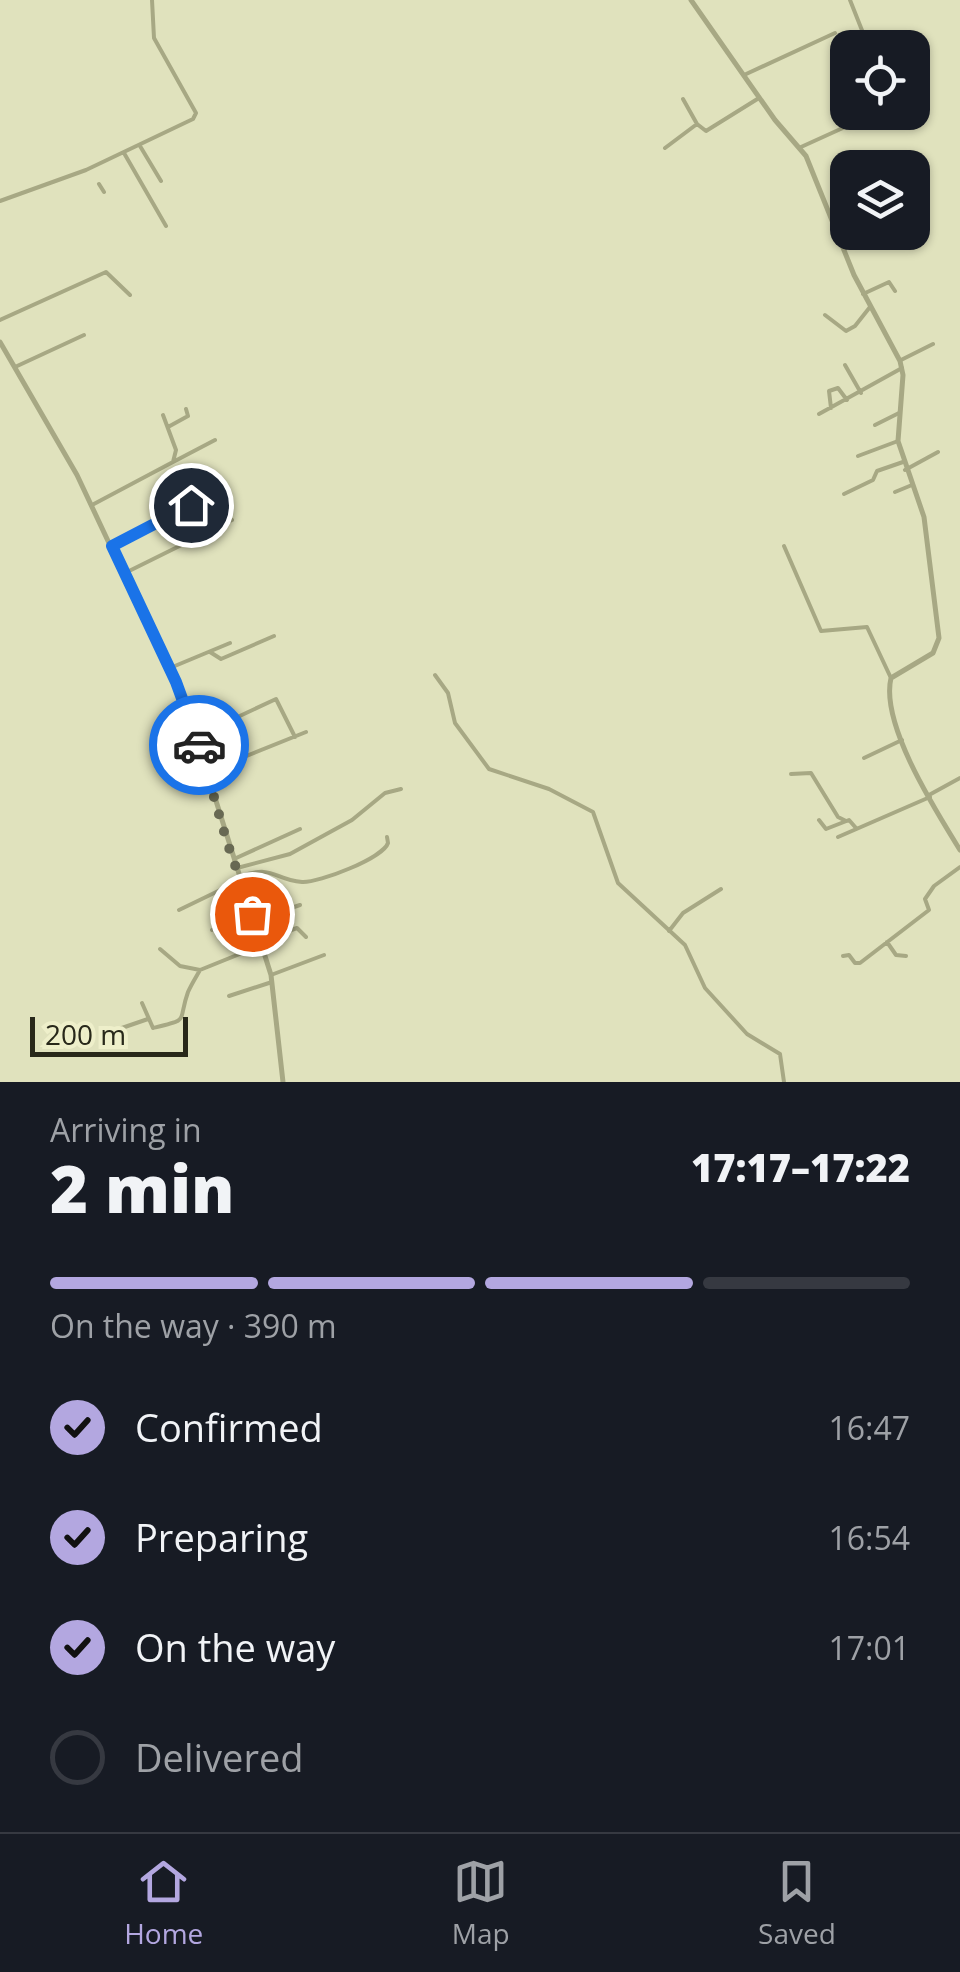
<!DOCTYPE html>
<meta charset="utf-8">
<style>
:root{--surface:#171b24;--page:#242831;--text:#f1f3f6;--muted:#9ea1a6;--line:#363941;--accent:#b3a7e0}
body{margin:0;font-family:"Open Sans",sans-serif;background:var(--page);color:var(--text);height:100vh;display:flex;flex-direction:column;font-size:38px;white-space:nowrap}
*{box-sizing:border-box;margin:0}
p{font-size:32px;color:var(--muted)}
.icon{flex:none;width:55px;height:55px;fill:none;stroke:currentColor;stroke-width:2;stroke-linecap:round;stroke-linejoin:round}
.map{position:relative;height:1082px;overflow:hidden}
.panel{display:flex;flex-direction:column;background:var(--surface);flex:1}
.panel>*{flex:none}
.controls{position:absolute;left:830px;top:30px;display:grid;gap:20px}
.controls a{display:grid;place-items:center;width:100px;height:100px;border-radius:20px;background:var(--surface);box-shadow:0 2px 8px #0004;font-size:50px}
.scale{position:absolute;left:30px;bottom:25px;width:158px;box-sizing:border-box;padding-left:10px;border:5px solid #28281a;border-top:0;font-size:28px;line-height:35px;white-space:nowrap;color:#28281a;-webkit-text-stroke:8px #eeefca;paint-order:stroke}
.pin{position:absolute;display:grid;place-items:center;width:85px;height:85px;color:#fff;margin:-42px;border:5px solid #fff;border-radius:50%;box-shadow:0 2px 10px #0007}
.courier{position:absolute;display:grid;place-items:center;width:100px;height:100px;margin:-50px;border:8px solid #1a73e8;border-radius:50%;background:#fff;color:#222;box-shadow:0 2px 12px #0007}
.head em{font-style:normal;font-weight:800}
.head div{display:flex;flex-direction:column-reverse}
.head{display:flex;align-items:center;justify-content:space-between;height:170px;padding:0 50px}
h1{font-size:65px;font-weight:800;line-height:75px}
.bar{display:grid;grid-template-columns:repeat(4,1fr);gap:15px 10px;align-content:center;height:120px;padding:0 50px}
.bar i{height:12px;border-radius:8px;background:var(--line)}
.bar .current{background:var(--accent)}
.bar p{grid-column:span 4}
ol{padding:0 50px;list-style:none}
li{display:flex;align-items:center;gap:30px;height:110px}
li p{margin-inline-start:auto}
li .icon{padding:10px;border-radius:50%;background:var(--accent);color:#111;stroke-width:4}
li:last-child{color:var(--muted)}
li i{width:55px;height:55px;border:5px solid var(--line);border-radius:50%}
.tabs{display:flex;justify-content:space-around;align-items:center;height:140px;border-top:2px solid var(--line);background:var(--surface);font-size:28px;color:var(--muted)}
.tabs a{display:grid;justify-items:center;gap:5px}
.tabs .current{color:var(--accent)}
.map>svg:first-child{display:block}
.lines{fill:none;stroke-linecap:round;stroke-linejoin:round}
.minor{stroke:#a7a884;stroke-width:4}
.tertiary{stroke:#a7a884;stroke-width:5}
.done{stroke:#686953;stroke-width:10;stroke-dasharray:0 18}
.route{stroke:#1a73e8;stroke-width:12}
</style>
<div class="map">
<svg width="960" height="1082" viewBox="0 0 960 1082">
<rect width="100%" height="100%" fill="#e0e2bd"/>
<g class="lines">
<!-- minor -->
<path class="minor" d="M850,0L869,48
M744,75L835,33
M697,124L706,131L759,98
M140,146L161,181
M801,147L856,122L866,112
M665,148L697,124L683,99
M124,153L166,226
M99,184L104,192
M0,201L86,170L193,119L196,113L154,38L152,0
M863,294L889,282L895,291
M825,315L846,331L855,326L870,307
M0,320L106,272L130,295
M901,360L933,344
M845,365L861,393
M15,367L84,335
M831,408L829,391L838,388L847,400
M819,414L902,368
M875,425L899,413
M168,427L188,416L186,409
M858,456L898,441
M173,462L215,440
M905,470L938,452
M895,492L912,485
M844,494L873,480L877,471L903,462
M92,505L173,462L176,450L163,415
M112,546L191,505
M784,546L821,631L867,627L890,676
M125,573L232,520
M210,652L221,659L274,636
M170,668L230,643
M435,675L448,693L455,723L489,769L549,789L593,812L618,883L685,945L705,988L747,1034L780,1054L784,1082
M197,736L276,699L295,737
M864,758L902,740
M209,771L306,732
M791,774L811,773L838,817L846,821
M929,795L960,778
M819,820L826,829L849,820L856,828
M838,837L930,797
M234,859L300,829
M237,868L290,854L352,820L385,793L401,789
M240,876C275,865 272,879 302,882C319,883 383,858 388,843L387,837
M179,910L241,880
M255,920L300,905
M212,930L229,921L219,891
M669,931L683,913L721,889
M261,941L297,928L306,937
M887,942L896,955L906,956
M160,949L180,966L200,970
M843,956L849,955L855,963H860L929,910L925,899L934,886L960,867
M271,975L324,955
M229,996L272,982
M142,1003L153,1028C191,1019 177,1023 188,992C191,985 196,977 200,970L262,945
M116,1030L148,1019"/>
<!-- tertiary -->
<path class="tertiary" d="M691,0L775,120L806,156L854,275L900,361L903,375L898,441L924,517L939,638L933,653L891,678C880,724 936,811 960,850
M0,342L77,475L187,709L271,975L283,1082"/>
</g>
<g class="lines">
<!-- done -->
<path class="done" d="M199,745L227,842L252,914"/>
<!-- route -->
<path class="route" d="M191,505L112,546L176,682L199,745"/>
</g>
</svg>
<div class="controls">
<a><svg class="icon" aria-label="locate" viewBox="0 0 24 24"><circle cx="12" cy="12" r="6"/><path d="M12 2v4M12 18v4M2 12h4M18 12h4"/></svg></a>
<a><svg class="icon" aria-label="layers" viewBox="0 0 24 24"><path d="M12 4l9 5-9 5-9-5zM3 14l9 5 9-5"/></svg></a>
</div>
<div class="scale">200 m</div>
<div class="pin" style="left:252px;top:914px;background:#ea580c"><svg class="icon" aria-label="bag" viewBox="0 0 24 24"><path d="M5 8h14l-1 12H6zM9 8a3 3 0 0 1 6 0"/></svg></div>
<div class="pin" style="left:191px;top:505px;background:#1f2937"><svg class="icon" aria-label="home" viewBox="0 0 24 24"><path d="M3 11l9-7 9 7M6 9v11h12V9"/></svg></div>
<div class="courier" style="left:199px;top:745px"><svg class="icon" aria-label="car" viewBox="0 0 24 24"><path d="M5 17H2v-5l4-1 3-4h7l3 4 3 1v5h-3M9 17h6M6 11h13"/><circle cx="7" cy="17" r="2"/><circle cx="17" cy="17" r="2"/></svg></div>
</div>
<section class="panel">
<div class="head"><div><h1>2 min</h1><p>Arriving in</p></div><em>17:17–17:22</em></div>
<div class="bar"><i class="current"></i><i class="current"></i><i class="current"></i><i></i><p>On the way · 390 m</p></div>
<ol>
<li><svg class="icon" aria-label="check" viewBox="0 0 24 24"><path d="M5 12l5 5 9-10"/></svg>Confirmed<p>16:47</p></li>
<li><svg class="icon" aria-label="check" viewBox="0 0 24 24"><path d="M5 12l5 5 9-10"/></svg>Preparing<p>16:54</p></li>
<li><svg class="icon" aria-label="check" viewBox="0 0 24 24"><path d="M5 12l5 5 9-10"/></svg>On the way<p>17:01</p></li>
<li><i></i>Delivered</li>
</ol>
</section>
<nav class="tabs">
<a class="current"><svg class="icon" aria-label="home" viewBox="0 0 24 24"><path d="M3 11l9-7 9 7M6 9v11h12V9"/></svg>Home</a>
<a><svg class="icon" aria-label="map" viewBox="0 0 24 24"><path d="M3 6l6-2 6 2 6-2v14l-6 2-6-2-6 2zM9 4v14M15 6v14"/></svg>Map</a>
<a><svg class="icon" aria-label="saved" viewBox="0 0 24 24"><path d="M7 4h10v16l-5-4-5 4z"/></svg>Saved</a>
</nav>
